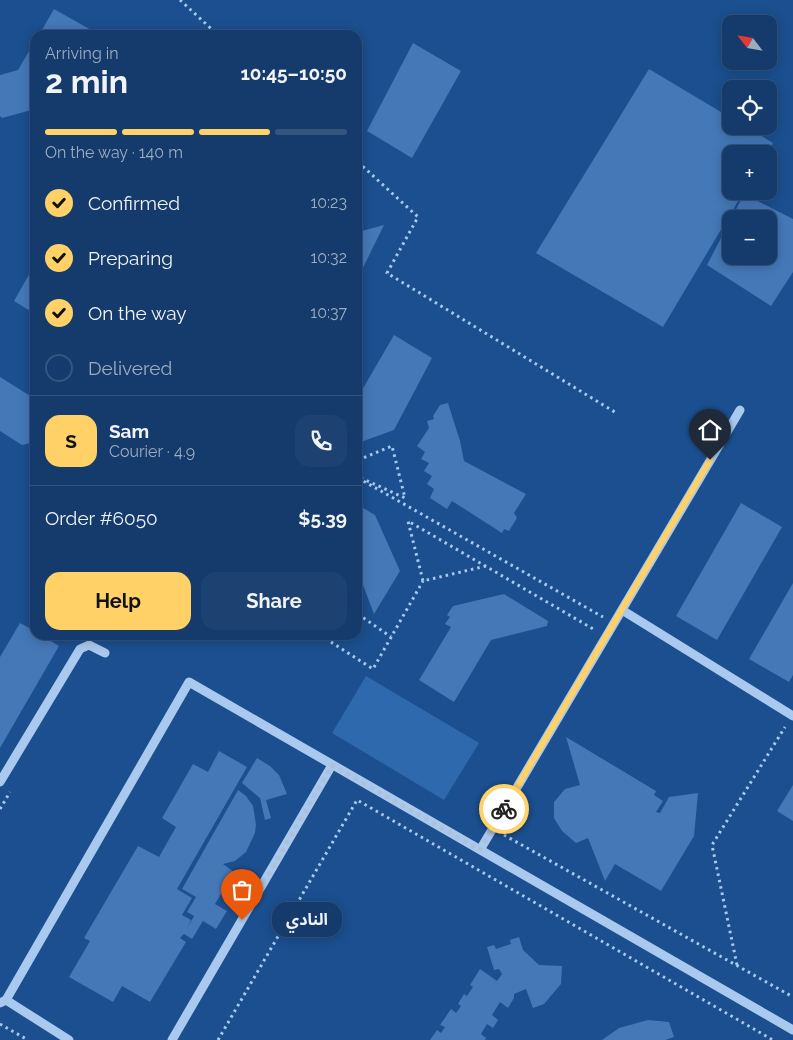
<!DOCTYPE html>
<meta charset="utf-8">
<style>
:root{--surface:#143b6b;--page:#1d4271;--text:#f1f3f6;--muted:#9dadc1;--line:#33557e;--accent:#ffd166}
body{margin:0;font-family:Raleway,"Noto Sans Arabic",sans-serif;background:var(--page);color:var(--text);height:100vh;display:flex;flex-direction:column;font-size:19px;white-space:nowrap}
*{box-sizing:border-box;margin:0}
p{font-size:16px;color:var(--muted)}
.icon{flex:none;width:28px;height:28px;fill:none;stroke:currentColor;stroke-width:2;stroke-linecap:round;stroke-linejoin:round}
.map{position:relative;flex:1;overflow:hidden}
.details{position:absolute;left:30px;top:30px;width:332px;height:610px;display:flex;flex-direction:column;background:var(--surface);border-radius:15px;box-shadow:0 2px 12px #0003,0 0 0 1px var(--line)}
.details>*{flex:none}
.needle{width:32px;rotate:301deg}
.buttons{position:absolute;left:722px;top:15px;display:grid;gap:10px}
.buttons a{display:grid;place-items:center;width:55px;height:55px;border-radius:10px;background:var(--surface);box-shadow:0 2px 12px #0003,0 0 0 1px var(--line);font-size:25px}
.pin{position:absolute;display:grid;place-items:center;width:42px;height:42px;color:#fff;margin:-51px -21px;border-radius:50% 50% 50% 0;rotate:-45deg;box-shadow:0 0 5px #0007}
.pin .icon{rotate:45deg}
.courier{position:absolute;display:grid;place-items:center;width:50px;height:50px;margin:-25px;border:4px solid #ffd166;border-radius:50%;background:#fff;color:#222;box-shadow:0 1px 6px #0007}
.bubble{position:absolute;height:35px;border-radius:15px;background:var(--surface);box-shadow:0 2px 12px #0003,0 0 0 1px var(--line);font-size:16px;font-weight:700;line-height:35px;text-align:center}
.overview em{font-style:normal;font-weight:700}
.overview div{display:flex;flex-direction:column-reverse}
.overview{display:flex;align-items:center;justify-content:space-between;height:85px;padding:0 15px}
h1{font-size:32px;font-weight:700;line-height:38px}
.bar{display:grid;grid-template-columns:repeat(4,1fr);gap:8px 5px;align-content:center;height:60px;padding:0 15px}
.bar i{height:6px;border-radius:4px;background:var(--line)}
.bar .current{background:var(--accent)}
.bar p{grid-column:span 4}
.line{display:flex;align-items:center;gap:12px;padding:0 15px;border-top:1px solid var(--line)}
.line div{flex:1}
.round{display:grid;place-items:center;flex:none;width:52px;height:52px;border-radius:15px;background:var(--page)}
ol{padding:0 15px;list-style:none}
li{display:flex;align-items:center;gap:15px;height:55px}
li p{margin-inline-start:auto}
li .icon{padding:5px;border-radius:50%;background:var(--accent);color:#111;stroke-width:4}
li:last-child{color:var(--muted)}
li i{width:28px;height:28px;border:2px solid var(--line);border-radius:50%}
.button{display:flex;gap:10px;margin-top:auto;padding:10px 15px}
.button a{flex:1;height:58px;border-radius:15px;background:var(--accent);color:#111;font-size:20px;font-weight:700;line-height:58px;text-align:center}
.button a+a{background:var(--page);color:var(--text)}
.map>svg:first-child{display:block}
.green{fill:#2e69ad}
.building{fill:#4478b7}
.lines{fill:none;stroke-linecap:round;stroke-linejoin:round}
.path{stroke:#a9c9ee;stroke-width:3;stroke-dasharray:2.5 4;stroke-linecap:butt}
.minor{stroke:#a9c9ee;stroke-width:9}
.done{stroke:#afc1d8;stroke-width:5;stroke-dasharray:0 9}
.route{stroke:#ffd166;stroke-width:6}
</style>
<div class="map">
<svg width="793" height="1040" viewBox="0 0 793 1040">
<rect width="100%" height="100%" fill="#1b4f8f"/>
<!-- green -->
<path class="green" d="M366,676L479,743L444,800L332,733Z"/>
<!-- building -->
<path class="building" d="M54,9L100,35H39Z
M35,41V109L2,118L0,116V75L18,70Z
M413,43L461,71L412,158L367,131Z
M649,69L731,118V126H745L773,143L767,154H731V191H744L663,327L536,253Z
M744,194L793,219V272L771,306L707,265L731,219V256H769V219H731Z
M384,225L358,278V232Z
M35,264V314L14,301Z
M394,335L432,358L394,430L358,443V397Z
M0,377L32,397H35V442L22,445L0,431Z
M448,403L460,441L464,461L526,494L514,513L517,518L509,531L504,529L502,533L452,501L447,509L430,498L434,489L427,484L432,476L424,471L429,463L421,459L425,452L417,446L429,428L427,421L434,419L433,416L440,405Z
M741,503L782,527L717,640L676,616Z
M358,505L375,515L400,571L374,614L358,572Z
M793,583V675L789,682L749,659Z
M504,594L548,621L547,626L491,640L454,702L419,680L451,627L445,624L450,617L447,615L453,606Z
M20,623L35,631V635H41L59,646L0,748V657Z
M566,737L656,791L654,795L663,801L656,812L660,813L669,797L698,793L694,836L661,891L615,864L605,881L588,838L576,843L562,831L554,818V802L565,789L580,785Z
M219,751L247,767L177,889L192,898L182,915L191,920L187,928L194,916L187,912L196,897L182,889L238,790L246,796L253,806L256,825L255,833L246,852L235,861L223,864L234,872L215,904L227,911L216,929L203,921L192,939L184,934L180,938L186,942L150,1002L122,986L113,1002L69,977L90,941L84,938L138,846L159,857L176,827L162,818L193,764L208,772Z
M257,758L270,766L279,775L287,794L266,800L271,818L265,820L260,798L242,783Z
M793,785V821L777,811Z
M519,937L523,950L539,965L562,966L561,984L544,1004L533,1008L526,989L514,994V998L508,1008L500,1002L492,1015L498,1020L493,1028L487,1024L481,1034L486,1038L485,1040H430L437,1030L441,1033L445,1027L440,1025L451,1009L456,1013L461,1006L458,1004L464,994L467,996L473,987L470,985L480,969L497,981L502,974L499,969L494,970L487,947L494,945L496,949L511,944L510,940Z
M648,1020L669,1022L674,1037L665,1040H602L619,1028Z"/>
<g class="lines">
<!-- path -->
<path class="path" d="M180,0L218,35
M358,162L418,217L387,273L618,414
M358,460L392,446L405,498L361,478
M358,478L603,617
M486,566L423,581L408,521L595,630
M358,614L391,637
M320,635L373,669L423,581
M0,809L10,792
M504,835L793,997
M737,965L712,845L785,727
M0,1024L28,1040
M218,1040L357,800L773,1040"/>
<!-- minor -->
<path class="minor" d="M622,610L793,716
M0,782L80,649L89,645L105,653
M480,850L740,410
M6,1000L69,1040
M0,1003L6,1000L189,682L793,1030
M172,1040L332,765"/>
</g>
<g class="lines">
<!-- done -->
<path class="done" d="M242,920L332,765L480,850L504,809"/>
<!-- route -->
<path class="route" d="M504,809L710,460"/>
</g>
</svg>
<div class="buttons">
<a><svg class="needle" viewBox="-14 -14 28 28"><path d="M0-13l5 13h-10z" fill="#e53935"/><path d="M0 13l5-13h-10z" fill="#9dadc1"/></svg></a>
<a><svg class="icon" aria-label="locate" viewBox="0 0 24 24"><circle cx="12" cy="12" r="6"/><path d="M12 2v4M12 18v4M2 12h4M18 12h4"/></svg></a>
<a>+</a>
<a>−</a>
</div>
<div class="pin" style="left:242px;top:920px;background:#ea580c"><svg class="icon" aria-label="bag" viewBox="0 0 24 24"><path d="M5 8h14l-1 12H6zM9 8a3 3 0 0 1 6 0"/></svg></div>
<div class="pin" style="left:710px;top:460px;background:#1f2937"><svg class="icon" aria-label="home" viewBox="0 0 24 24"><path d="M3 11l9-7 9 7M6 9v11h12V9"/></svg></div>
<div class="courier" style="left:504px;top:809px"><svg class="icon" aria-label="bike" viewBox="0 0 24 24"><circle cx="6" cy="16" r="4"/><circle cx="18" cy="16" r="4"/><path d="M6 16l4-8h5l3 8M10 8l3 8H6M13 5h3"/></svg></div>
<div class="bubble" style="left:272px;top:902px;width:70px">النادي</div>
<section class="details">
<div class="overview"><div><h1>2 min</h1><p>Arriving in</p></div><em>10:45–10:50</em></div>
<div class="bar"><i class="current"></i><i class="current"></i><i class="current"></i><i></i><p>On the way · 140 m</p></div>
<ol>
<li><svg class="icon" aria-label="check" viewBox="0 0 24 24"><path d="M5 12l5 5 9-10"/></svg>Confirmed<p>10:23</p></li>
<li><svg class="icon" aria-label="check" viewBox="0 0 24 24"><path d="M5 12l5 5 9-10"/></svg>Preparing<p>10:32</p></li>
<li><svg class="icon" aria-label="check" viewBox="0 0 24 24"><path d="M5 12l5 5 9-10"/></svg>On the way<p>10:37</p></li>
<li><i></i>Delivered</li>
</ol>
<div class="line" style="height:90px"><b class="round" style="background:var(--accent);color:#111">S</b><div><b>Sam</b><p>Courier · 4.9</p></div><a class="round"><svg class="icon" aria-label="phone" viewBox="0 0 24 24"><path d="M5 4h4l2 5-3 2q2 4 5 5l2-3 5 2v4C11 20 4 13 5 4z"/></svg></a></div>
<div class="line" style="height:65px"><div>Order #6050</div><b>$5.39</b></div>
<div class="button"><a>Help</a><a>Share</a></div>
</section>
</div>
